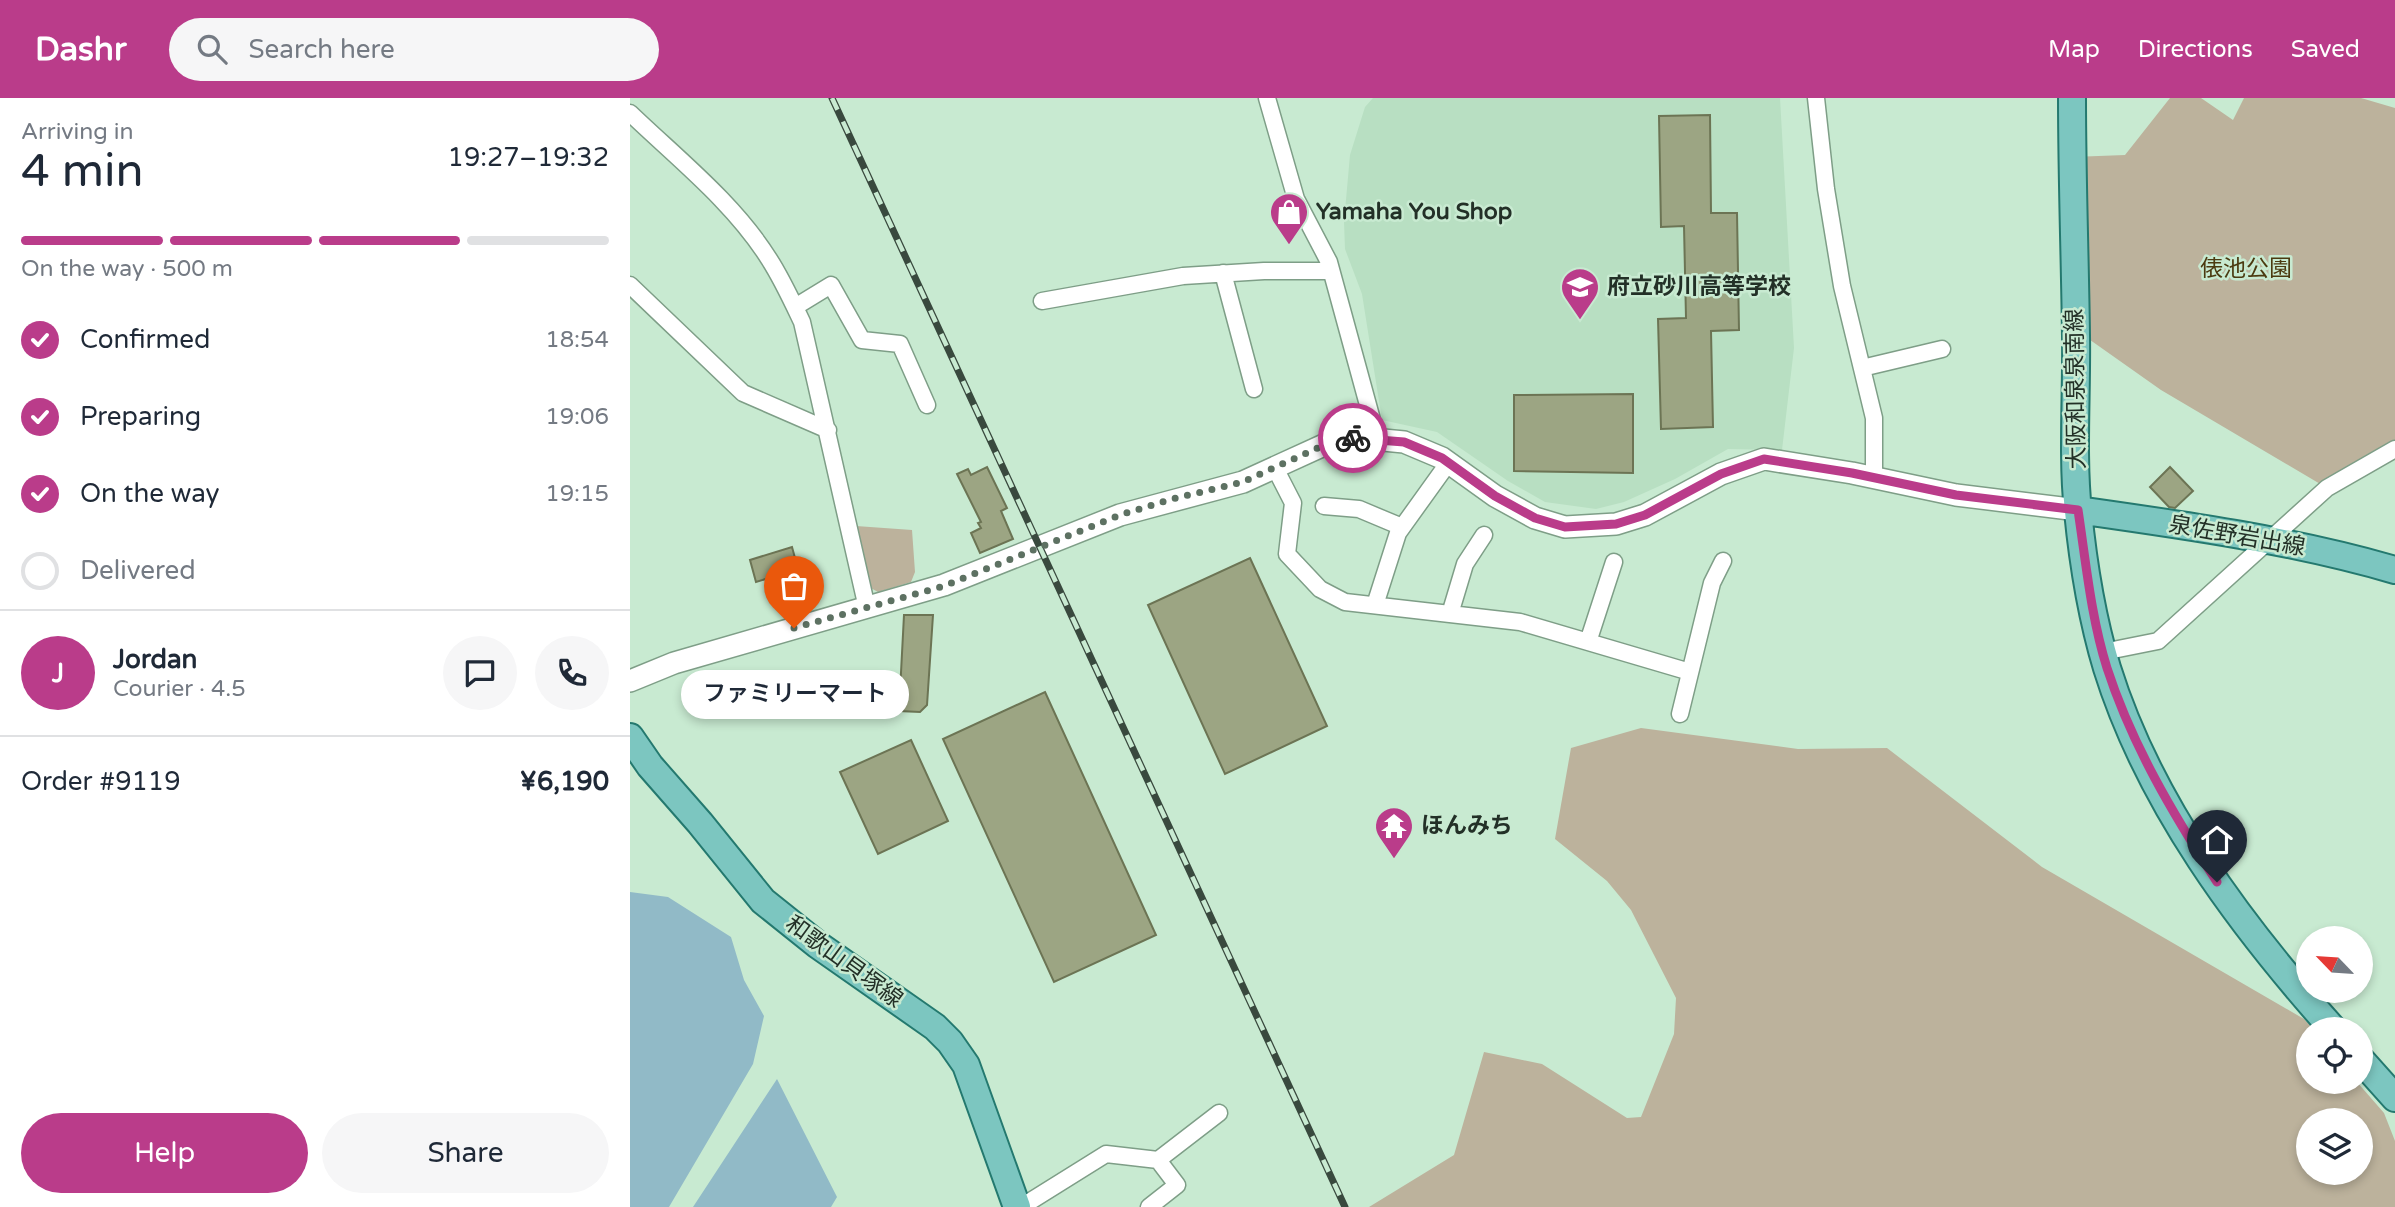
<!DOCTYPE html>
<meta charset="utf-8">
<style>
:root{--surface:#fff;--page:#f6f6f7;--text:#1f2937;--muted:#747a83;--line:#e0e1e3;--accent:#ba3c8a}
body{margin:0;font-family:"Varela Round","Noto Sans JP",sans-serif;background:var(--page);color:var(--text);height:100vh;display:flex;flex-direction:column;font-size:26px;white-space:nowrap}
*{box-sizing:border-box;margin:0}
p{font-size:23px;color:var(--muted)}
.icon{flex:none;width:38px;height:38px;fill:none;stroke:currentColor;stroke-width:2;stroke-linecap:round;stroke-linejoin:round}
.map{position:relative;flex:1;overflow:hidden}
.details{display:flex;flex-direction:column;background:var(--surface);width:630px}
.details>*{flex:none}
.needle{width:46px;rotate:295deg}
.controls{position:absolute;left:1666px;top:828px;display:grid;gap:14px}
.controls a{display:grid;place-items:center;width:77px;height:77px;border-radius:50%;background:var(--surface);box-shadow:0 4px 10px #0003;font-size:35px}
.pin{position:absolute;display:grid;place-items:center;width:60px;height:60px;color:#fff;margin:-72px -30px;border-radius:50% 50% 50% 0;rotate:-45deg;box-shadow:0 0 7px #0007}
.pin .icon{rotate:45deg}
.courier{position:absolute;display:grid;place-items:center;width:70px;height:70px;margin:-35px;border:5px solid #ba3c8a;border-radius:50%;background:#fff;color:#222;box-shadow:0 2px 9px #0007}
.bubble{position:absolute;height:49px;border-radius:24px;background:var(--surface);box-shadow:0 4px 10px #0003;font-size:23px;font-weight:600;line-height:49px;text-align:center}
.summary em{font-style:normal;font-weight:600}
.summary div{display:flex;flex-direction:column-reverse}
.summary{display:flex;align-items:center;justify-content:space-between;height:119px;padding:0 21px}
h1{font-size:46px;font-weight:600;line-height:52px}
.bar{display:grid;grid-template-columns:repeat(4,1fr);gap:10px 7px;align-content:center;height:84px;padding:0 21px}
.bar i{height:9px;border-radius:5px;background:var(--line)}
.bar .selected{background:var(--accent)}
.bar p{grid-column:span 4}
.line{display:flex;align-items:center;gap:18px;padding:0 21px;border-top:2px solid var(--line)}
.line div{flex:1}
.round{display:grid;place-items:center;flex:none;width:74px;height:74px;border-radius:37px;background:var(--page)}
ol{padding:0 21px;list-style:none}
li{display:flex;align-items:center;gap:21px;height:77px}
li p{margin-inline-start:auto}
li .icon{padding:7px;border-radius:50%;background:var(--accent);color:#fff;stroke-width:4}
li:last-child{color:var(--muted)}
li i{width:38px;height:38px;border:4px solid var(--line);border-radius:50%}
.primary-button{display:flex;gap:14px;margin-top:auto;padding:14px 21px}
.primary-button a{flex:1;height:80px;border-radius:42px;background:var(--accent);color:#fff;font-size:28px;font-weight:600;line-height:80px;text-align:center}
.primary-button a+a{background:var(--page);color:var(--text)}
header{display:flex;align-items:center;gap:42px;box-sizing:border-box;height:98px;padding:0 35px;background:var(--accent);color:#fff}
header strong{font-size:33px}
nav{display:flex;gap:38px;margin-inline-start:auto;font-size:24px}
.search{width:490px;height:63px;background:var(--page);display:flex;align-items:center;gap:18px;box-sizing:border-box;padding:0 24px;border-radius:38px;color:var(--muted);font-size:26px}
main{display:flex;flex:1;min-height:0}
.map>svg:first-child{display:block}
.built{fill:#b8dfc2}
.green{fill:#bcb29c;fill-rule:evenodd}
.water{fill:#91bac7}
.building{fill:#9ca583;stroke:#6c7454;stroke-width:2}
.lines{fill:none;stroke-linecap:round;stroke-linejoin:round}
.minor-casing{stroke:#7e9e87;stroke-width:19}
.tertiary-casing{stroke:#7e9e87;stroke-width:24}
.primary-casing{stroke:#24796f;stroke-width:30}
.minor{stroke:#fff;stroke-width:16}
.tertiary{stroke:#fff;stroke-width:21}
.primary{stroke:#7cc6c0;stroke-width:26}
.rail-casing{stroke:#39493e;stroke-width:7}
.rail{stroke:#c8ead1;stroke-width:4.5;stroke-dasharray:13;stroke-linecap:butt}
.done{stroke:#5d7162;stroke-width:7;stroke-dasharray:0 12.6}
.route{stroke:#ba3c8a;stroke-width:9}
.labels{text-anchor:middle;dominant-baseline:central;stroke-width:5;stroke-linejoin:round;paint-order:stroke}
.poi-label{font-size:23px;font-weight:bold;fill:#233027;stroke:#c8ead1;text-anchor:start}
.park-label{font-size:23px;fill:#4b3a10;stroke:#c8ead1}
.street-label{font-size:23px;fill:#233027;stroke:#c8ead1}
</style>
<header>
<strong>Dashr</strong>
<div class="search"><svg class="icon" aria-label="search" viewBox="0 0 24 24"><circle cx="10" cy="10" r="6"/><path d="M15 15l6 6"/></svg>Search here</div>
<nav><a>Map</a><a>Directions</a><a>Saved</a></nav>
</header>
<main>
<section class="details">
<div class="summary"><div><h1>4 min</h1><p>Arriving in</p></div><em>19:27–19:32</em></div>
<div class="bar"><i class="selected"></i><i class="selected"></i><i class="selected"></i><i></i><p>On the way · 500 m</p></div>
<ol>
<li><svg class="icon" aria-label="check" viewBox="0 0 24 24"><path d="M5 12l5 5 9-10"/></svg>Confirmed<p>18:54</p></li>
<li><svg class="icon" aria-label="check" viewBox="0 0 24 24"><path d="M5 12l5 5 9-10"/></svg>Preparing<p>19:06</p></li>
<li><svg class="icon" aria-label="check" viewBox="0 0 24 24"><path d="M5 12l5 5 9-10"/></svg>On the way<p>19:15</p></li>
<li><i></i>Delivered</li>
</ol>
<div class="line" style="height:126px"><b class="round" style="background:var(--accent);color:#fff">J</b><div><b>Jordan</b><p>Courier · 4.5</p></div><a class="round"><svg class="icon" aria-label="chat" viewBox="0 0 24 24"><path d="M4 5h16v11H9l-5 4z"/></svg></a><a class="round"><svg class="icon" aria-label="phone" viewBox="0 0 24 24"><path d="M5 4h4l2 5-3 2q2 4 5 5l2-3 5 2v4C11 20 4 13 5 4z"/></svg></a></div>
<div class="line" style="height:91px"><div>Order #9119</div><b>¥6,190</b></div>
<div class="primary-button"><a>Help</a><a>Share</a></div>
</section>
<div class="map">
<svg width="1765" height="1109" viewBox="0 0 1765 1109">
<rect width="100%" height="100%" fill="#c8ead1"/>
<!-- built -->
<path class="built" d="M743,0H1150L1164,250L1152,352L1098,351L1045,381L994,404L966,411L915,404L878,383L807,334L752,322L732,196L715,151L714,124L720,57L735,9Z"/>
<!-- green -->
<path class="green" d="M1540,0H1571L1603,22L1614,0H1731L1765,10V351L1697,390L1531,292L1446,232L1442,59L1495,57Z
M226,428L282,432L285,474L281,484L248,494L239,489Z
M1011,630L1168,651L1257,650L1412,769L1674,921L1683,931H1678V984H1727L1754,1015L1765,1043V1109H739L824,1057L854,954L912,966L997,1020L1011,1019L1044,936L1046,900L1001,812L977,783L925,741L941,650ZM1731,1022V1074H1678V1022Z"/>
<!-- water -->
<path class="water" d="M0,794L38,799L101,839L114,882L134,918L123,966L39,1109H0Z
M147,981L207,1099L201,1109H63Z"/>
<!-- building -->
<path class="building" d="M1080,17L1081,115H1107L1109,232L1081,233L1083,329L1031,331L1028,221L1056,220L1054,128L1031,129L1029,18Z
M1003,296V375L884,373V297Z
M357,369L377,410L371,413L383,441L350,455L341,435L351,430L348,425L351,424L327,376L338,371L341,377Z
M1540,369L1563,393L1545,410L1539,409L1520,389Z
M162,449L168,471L126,484L120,462Z
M620,460L697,628L595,676L518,507Z
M274,517H303L297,607L290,614L269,613Z
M415,594L526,837L424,884L313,641Z
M281,642L318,723L248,756L210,674Z"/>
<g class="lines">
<defs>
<path id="minor" d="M637,0L666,101L699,164L747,340
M1186,0L1196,91L1212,188L1244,320V380
M0,15C48,61 104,105 139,161C152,181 162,203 172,224L237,510
M593,175L624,291
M0,187L113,295L198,332
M412,203L553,178L634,173H701
M165,209L201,187L232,242L270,246L297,307
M1232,270L1312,251
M645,370L663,405L657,456L690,491L715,504L890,524L1060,574
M694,408L729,411L772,429
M745,507L768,435L819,364
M820,516L835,466L854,437
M958,544L984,464
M1473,554L1528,543L1697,390L1765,351
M1050,616L1082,485L1093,463
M528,1062L589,1015
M391,1109L476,1056L528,1062L547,1087L519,1109"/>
<path id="tertiary" d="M0,583L44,565L314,487L490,417L613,384L694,347L722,339L774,344L812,360L865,398L905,420L935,429L986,426L1015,417L1091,376L1134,361L1222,375L1326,397L1448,412"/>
<path id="primary" d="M1442,0C1442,80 1445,159 1446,238C1447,294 1442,359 1448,413C1453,465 1462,520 1477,570C1519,705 1610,827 1703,931
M1448,412C1554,427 1662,442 1765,472
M0,639L20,668L70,725L133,803L188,847L305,929L320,944L336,967L387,1109
M1731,962L1765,1000"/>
</defs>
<!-- minor casing -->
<use href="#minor" class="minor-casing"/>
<!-- tertiary casing -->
<use href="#tertiary" class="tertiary-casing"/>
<!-- primary casing -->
<use href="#primary" class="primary-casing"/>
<!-- minor -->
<use href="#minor" class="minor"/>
<!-- tertiary -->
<use href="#tertiary" class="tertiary"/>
<!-- primary -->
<use href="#primary" class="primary"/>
<defs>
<path id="rail" d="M202,0L715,1109"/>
</defs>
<!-- rail casing -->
<use href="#rail" class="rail-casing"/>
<!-- rail -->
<use href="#rail" class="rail"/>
</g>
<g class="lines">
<!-- done -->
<path class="done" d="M164,530L314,488L490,417L542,401L613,384L694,347L723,340"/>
<!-- route -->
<path class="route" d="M723,340L774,344L812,360L865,398L905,420L935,429L986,426L1015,417L1091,376L1134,361L1222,375L1326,397L1448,412C1456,465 1461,519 1477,570C1502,647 1543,716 1587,784"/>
</g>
<!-- icons -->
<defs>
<symbol id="shop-pin" viewBox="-11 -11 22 30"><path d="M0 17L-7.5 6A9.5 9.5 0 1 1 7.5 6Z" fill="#ba3c8a" stroke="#c8ead1"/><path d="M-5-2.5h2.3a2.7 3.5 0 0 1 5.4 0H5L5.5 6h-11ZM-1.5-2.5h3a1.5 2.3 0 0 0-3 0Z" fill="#fff"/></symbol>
<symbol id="school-pin" viewBox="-11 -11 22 30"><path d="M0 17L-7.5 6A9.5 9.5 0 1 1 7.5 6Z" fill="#ba3c8a" stroke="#c8ead1"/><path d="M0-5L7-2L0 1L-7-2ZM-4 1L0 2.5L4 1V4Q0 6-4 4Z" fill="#fff"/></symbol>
<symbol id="temple-pin" viewBox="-11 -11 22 30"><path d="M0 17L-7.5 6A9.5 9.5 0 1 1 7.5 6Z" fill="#ba3c8a" stroke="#c8ead1"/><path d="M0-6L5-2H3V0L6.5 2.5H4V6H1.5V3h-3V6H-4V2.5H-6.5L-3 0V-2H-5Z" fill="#fff"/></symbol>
</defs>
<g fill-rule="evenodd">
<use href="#shop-pin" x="637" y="92" width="44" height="60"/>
<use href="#school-pin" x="928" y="167" width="44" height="60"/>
<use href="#temple-pin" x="742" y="706" width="44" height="60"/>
</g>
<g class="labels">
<!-- poi labels -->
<g class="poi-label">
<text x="686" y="114">Yamaha You Shop</text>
<text x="977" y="189">府立砂川高等学校</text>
<text x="791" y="728">ほんみち</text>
</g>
<!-- park labels -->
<g class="park-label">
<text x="1616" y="171">俵池公園</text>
</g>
<!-- street labels -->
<g class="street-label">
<text transform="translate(1446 291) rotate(-91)">大阪和泉泉南線</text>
<text transform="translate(1607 438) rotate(10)">泉佐野岩出線</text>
<text transform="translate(214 864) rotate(36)">和歌山貝塚線</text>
</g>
</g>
</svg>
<div class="controls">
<a><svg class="needle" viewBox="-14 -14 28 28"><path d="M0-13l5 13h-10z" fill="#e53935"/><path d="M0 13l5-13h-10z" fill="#747a83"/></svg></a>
<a><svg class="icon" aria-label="locate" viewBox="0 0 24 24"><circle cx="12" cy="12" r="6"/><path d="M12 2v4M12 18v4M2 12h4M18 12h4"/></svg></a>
<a><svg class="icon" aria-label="layers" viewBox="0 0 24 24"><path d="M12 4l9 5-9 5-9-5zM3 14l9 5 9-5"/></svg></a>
</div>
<div class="pin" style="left:164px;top:530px;background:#ea580c"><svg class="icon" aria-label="bag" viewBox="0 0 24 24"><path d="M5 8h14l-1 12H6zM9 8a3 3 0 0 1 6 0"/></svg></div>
<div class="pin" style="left:1587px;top:784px;background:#1f2937"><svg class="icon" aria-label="home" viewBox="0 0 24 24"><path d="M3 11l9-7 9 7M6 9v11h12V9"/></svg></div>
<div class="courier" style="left:723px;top:340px"><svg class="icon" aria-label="bike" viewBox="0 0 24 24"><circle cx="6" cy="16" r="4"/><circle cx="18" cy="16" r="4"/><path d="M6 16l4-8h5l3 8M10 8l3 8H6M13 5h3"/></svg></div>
<div class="bubble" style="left:51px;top:572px;width:228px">ファミリーマート</div>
</div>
</main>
